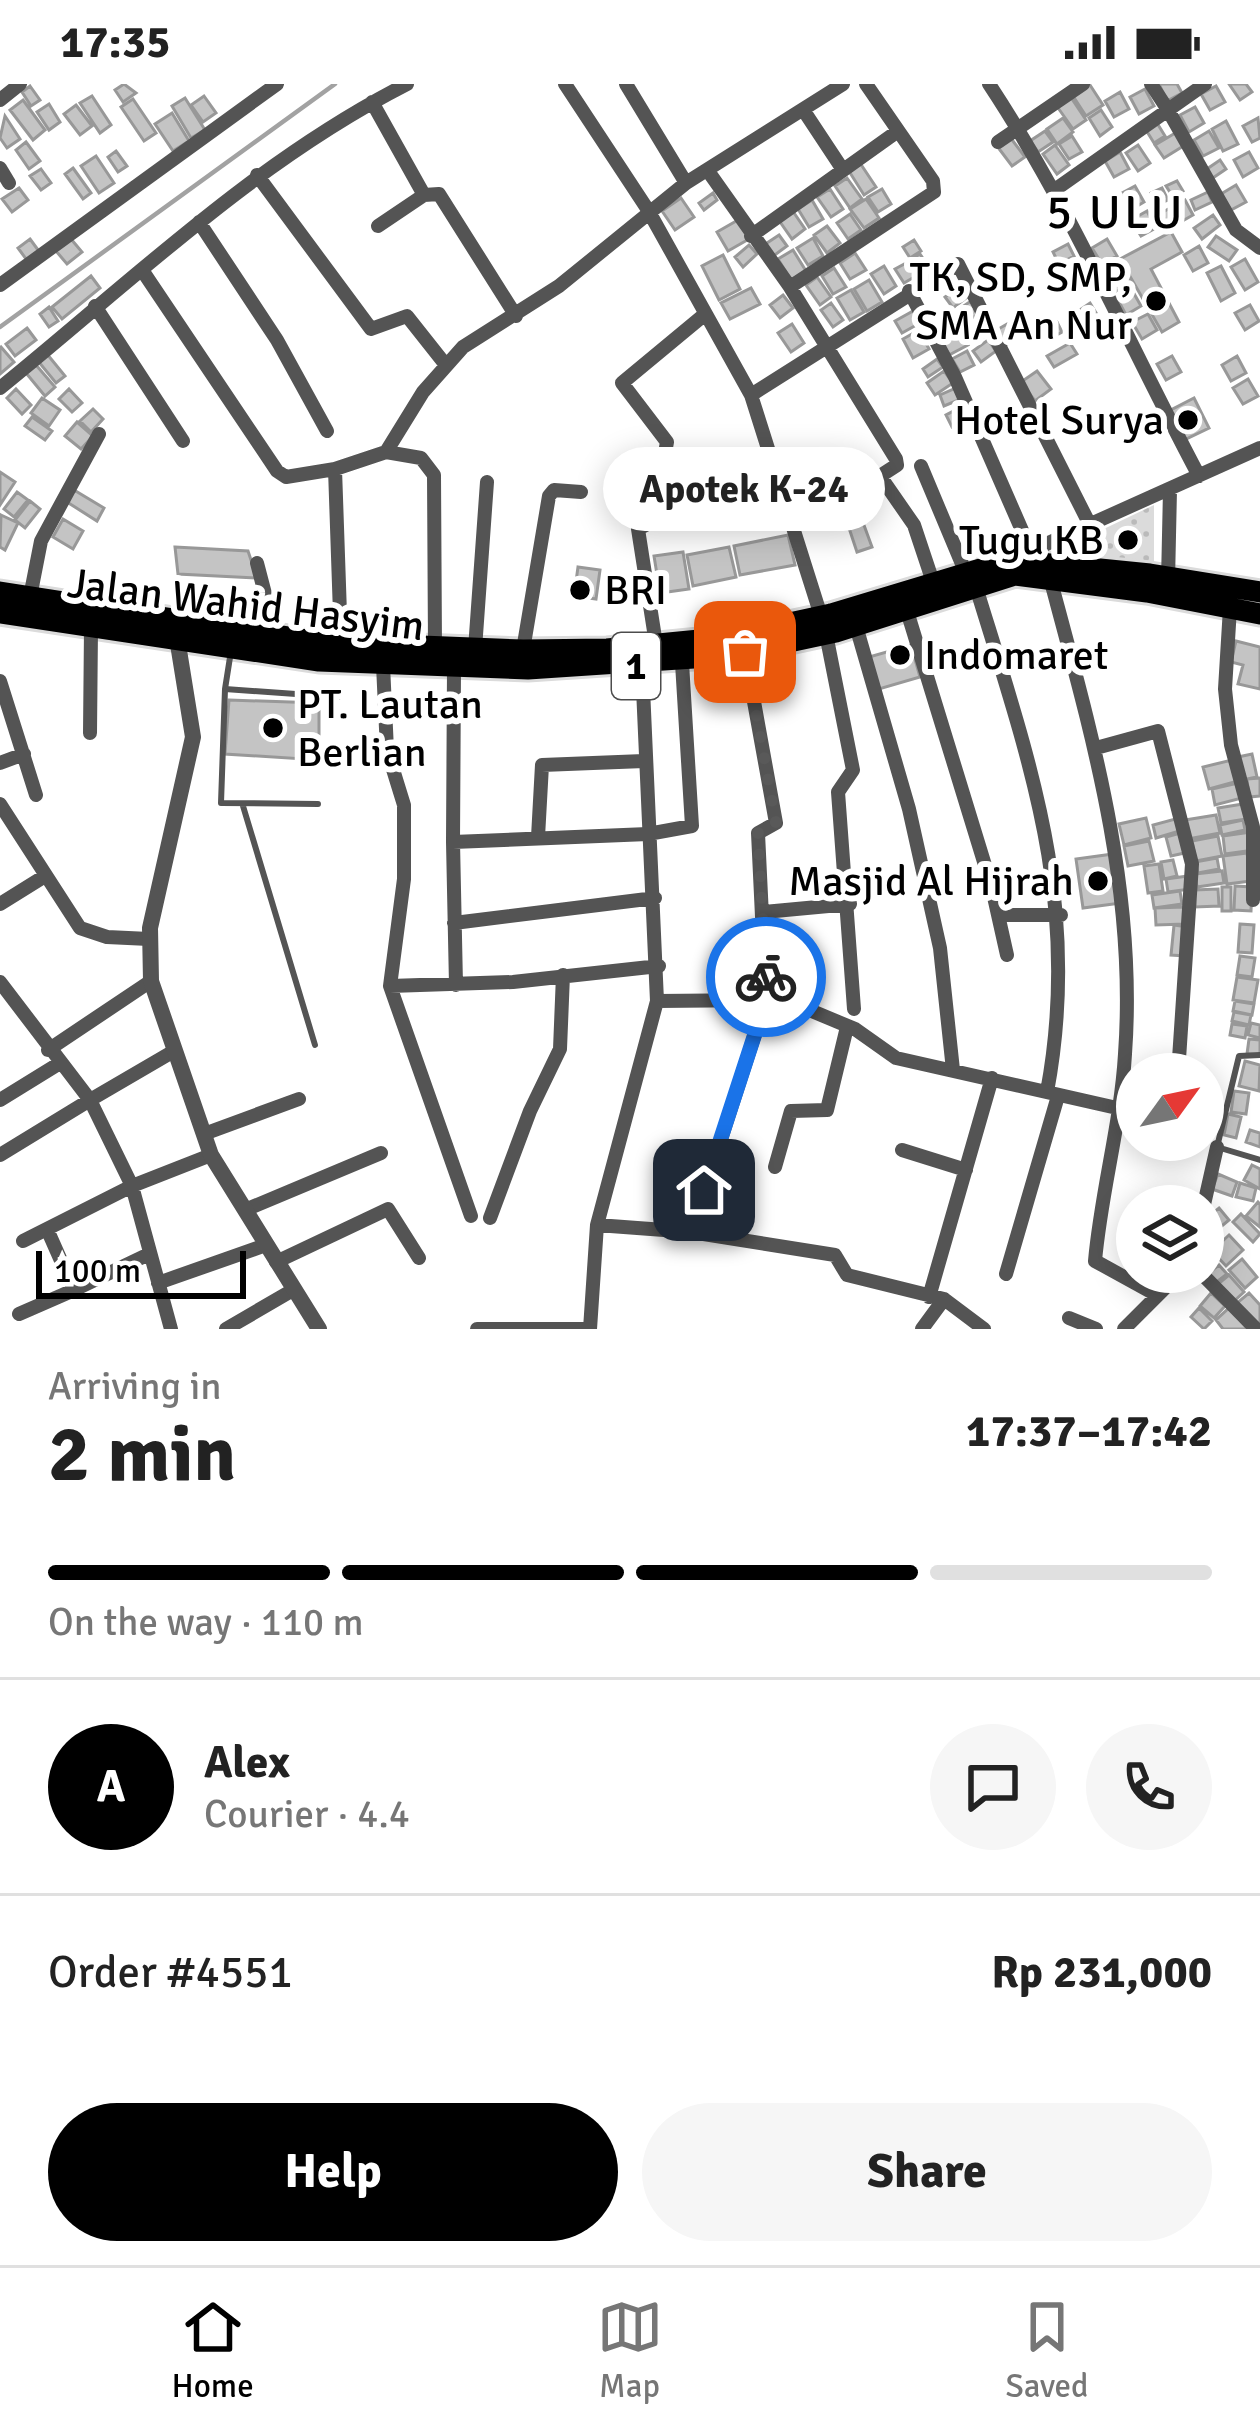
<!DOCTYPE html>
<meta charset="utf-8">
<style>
:root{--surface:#fff;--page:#f6f6f6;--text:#222;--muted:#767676;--line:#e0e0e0;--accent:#000}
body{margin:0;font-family:Signika,sans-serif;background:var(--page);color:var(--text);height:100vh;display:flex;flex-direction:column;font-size:45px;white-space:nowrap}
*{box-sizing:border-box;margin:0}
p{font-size:39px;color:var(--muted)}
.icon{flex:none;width:66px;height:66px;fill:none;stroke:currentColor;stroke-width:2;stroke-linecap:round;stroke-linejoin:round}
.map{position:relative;height:1245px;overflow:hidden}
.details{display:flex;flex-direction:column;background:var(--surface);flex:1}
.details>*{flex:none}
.needle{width:78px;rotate:57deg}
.tools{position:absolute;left:1116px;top:969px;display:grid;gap:24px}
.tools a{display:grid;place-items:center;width:108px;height:108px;border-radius:50%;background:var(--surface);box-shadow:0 6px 30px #0003;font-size:60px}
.scale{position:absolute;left:36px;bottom:30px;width:210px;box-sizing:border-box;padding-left:12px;border:6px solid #000;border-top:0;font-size:33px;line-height:42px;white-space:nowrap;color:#000;-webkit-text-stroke:9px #fff;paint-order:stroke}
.pin{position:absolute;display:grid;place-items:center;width:102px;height:102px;color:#fff;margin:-51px;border-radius:24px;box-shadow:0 6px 18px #0006}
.courier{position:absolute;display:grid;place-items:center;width:120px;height:120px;margin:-60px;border:9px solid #1a73e8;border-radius:50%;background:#fff;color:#222;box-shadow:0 3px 15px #0007}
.bubble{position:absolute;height:84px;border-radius:42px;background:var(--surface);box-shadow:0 6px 30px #0003;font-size:39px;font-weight:800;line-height:84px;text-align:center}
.overview em{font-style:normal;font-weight:800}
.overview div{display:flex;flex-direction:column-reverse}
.overview{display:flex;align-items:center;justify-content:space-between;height:204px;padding:0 48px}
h1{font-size:78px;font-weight:800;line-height:90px}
.bar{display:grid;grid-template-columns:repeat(4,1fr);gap:18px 12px;align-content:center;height:144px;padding:0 48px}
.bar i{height:15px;border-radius:9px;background:var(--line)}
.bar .selected{background:var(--accent)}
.bar p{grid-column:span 4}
.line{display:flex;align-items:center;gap:30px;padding:0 48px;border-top:3px solid var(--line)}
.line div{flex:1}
.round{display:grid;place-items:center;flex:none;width:126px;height:126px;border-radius:63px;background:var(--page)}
.cta{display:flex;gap:24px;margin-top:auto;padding:24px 48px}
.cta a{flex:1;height:138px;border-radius:72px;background:var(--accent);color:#fff;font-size:48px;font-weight:800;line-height:138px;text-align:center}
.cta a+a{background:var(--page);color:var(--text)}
.status{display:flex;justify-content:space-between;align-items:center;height:84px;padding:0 60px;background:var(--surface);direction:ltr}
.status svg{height:33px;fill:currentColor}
.menu{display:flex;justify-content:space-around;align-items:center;height:168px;border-top:3px solid var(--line);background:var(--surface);font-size:33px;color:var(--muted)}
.menu a{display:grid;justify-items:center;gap:6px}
.menu .selected{color:var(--accent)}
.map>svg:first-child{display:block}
.park{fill:url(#park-dots)}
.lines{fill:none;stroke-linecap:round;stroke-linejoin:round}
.stream{stroke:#a2a2a2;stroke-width:4.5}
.building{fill:#c4c4c4;stroke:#989898;stroke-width:3}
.trunk-casing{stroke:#dbdbdb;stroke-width:27}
.service{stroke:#545454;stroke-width:6}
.minor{stroke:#545454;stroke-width:14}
.tertiary{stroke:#545454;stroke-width:16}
.trunk{stroke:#000;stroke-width:21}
.done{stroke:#595959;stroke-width:12;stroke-dasharray:0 21.6}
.route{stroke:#1a73e8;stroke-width:15}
.poi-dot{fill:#000;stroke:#fff;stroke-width:4.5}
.labels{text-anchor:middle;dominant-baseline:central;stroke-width:12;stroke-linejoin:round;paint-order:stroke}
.shield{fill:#fff;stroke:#4c4c4c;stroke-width:3}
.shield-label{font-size:39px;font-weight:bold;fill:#000}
.poi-label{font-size:42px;fill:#000;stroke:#fff;text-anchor:end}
.street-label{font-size:42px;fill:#000;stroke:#fff}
.quarter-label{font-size:48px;letter-spacing:3px;fill:#000;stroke:#fff}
</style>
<div class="status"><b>17:35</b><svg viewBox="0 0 49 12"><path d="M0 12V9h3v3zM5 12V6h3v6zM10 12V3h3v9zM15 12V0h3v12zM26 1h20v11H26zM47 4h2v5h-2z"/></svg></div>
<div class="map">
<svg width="1260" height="1245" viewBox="0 0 1260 1245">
<defs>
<pattern id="park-dots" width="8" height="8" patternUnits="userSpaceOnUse" patternTransform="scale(3)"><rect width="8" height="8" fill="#dbdbdb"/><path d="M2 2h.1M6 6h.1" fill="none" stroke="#bababa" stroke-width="1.8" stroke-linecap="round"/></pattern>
</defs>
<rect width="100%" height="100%" fill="#fff"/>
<!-- park -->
<path class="park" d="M1154,421V486L1066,463Z"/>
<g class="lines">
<!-- stream -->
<path class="stream" d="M0,243L335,0"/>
</g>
<!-- building -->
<path class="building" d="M124,0L136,9L123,18L115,6Z
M1159,0H1177L1182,9L1167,17Z
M1229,0H1246L1252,8L1240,16Z
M1090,1L1103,21L1086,32L1073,12Z
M30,2L40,16L31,22L22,8Z
M1216,2L1225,18L1210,26L1201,10Z
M1145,5L1154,22L1139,30L1130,13Z
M1120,8L1129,25L1114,33L1105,17Z
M92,12L111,41L100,49L80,19Z
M204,12L216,29L203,38L191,21Z
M1070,12L1086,36L1073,45L1056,21Z
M185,14L205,46L191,54L172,22Z
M133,15L156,49L144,57L121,23Z
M23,16L45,46L33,56L10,26Z
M49,20L60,38L49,46L37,28Z
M76,21L92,42L80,51L64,30Z
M1195,23L1204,39L1189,48L1180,31Z
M1101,26L1112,43L1100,52L1089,34Z
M172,29L189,57L173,67L155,40Z
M5,32L20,55L7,64L0,54Z
M1063,34L1073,48L1057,60L1047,45Z
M1258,34L1260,54L1252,58L1243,42Z
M1226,37L1238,60L1223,67L1212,45Z
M1157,39L1165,52L1154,59L1146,46Z
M1045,47L1053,58L1038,68L1030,57Z
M1209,47L1219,64L1203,72L1194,56Z
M1177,48L1185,61L1164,74L1155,61Z
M1072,52L1082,68L1069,75L1059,60Z
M1010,53L1025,73L1012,82L997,62Z
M26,58L40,77L29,85L16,66Z
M1055,61L1069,81L1057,90L1043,70Z
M1138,61L1150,79L1138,87L1126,69Z
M116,67L127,82L118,88L108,73Z
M1120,68L1129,85L1114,93L1105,77Z
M1249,68L1258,84L1243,93L1234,76Z
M96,72L114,99L99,109L81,82Z
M858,76L876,103L864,111L847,84Z
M1220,76L1226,85L1210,96L1204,87Z
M73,84L91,109L83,115L65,90Z
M41,85L51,99L41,106L30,92Z
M847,94L862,115L850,124L835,102Z
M1177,97L1183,107L1173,113L1166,102Z
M1236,101L1246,118L1231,126L1221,110Z
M1135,102L1144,118L1129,127L1120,110Z
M19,104L28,116L12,128L2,115Z
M1162,104L1168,116L1156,121L1151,109Z
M830,105L843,125L831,133L817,113Z
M882,105L891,120L878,128L868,113Z
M1208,108L1212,118L1195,126L1191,116Z
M713,109L717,116L704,126L699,119Z
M681,114L694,133L675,146L662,127Z
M866,115L879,134L864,144L850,125Z
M812,116L823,135L809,143L798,125Z
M1185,116L1193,131L1170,144L1161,129Z
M792,126L805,145L792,155L778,135Z
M1147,127L1156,144L1141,152L1131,136Z
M850,130L861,146L848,155L837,139Z
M1213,131L1220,141L1202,155L1194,144Z
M738,136L749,155L728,167L717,148Z
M827,142L840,159L827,169L814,151Z
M1171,148L1182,168L1151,185L1179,238L1162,248L1120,175Z
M779,151L787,162L772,173L764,161Z
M1216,152L1237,166L1229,177L1208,163Z
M813,154L823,172L808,181L797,164Z
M30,155L41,170L29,179L18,164Z
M71,155L82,168L67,180L56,167Z
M1107,155L1117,172L1102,180L1092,164Z
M914,156L921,167L910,174L903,163Z
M1068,160L1074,172L1059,180L1053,168Z
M749,161L757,170L743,183L735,173Z
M1199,162L1208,179L1193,187L1184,171Z
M793,166L806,187L791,196L778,175Z
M855,169L866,186L850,195L840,179Z
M920,170L928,182L915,189L908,177Z
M723,171L740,205L719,216L702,182Z
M1245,175L1258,198L1245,206L1231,183Z
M908,178L916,192L904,199L895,185Z
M884,182L896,202L884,210L871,190Z
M1221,182L1235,209L1221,217L1207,189Z
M1122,183L1131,199L1115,208L1106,191Z
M834,184L846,203L833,210L822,192Z
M91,192L100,204L62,235L52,223Z
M817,193L831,213L820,221L806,201Z
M869,196L882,218L867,227L854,205Z
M962,200L970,211L953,224L945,213Z
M751,204L760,220L730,235L721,219Z
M851,206L864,228L850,236L837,214Z
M1132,206L1141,222L1126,231L1117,214Z
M783,211L793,224L780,234L770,221Z
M971,217L980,229L960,242L952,230Z
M831,219L843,236L833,243L821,226Z
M1090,219L1098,232L1076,246L1068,234Z
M1250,221L1259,237L1245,246L1235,229Z
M49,223L58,237L49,243L40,230Z
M913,227L920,239L902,249L895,237Z
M1148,230L1157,246L1142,255L1132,238Z
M1026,233L1032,244L1020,251L1014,239Z
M1057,238L1062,248L1049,255L1043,246Z
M983,239L989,250L973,259L967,248Z
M792,240L804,259L791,268L778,249Z
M1007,240L1015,256L1003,262L995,247Z
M27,244L36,256L15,272L6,260Z
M919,246L929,265L913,274L903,255Z
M961,250L968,261L949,271L942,259Z
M988,256L996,267L981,278L973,267Z
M1070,259L1077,270L1054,283L1047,272Z
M1,263L14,278L0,290V264Z
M967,267L974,281L960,288L952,275Z
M47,270L65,292L56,299L38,277Z
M1172,272L1181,288L1166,296L1157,280Z
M1237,272L1246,289L1231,297L1222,281Z
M937,275L943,283L928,293L923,285Z
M36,281L55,303L45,312L26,289Z
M944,287L953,299L935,311L927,299Z
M1037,287L1051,305L1035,317L1021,298Z
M1248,295L1258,312L1243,320L1233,304Z
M956,304L961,315L944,322L940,311Z
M16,305L31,321L22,330L7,314Z
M69,305L82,319L72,328L59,315Z
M42,314L60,326L49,342L31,329Z
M1194,314L1209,344L1182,357L1167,328Z
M963,322L969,334L952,343L946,331Z
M93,325L103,335L91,348L80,337Z
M32,333L52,347L45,356L25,342Z
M77,338L93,352L81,365L65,352Z
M0,388L15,398L0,421Z
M74,406L104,424L97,437L67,418Z
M17,408L28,416L14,433L4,425Z
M30,417L40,425L25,444L15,436Z
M1,431L18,439L5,466L0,463Z
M861,433L872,463L857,468L847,438Z
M63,435L83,447L73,465L53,453Z
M788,451L795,481L740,491L734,462Z
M175,463L248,467L257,494L178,490Z
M729,463L736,493L693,502L687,471Z
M683,468L689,505L660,509L654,472Z
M578,483L600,486L596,515L574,512Z
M1236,557L1260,563V605L1238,600L1243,581L1231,578Z
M911,561L920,593L879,605L869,573Z
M229,616L319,619V676L225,670Z
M1252,670L1257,693L1242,696L1238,673Z
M1232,676L1238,697L1209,705L1203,683Z
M1260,694V712L1249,713L1247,695Z
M1238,699L1242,714L1215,721L1212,705Z
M1243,720L1246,735L1221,739L1218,724Z
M1216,731L1220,749L1188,755L1185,736Z
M1146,734L1151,754L1124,761L1119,740Z
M1179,734L1183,746L1156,754L1153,741Z
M1243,736L1245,746L1222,751L1220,741Z
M1184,748L1189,768L1171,772L1166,753Z
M1251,748L1254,766L1225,770L1223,752Z
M1218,752L1222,772L1196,777L1192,757Z
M1149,757L1154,777L1128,782L1124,762Z
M1247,769L1251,797L1227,800L1223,772Z
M1113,770L1121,819L1083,824L1076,775Z
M1217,774L1219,785L1198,789L1195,778Z
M1173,776L1177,792L1164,795L1161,778Z
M1159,780L1163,807L1148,809L1144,782Z
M1222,787L1224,799L1197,803L1195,790Z
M1188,792L1190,805L1168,808L1166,795Z
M1235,802L1252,803L1251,827L1234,826Z
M1222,803H1231V827H1222Z
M1218,805L1219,822L1195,823L1194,806Z
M1180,807L1182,820L1154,824L1152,811Z
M1184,823L1185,840L1156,841L1155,824Z
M1240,840L1254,841L1252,869L1238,868Z
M1174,841L1188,843L1185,872L1171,871Z
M1240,872L1255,874L1252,893L1237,891Z
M1237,893L1258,896L1254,919L1233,916Z
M1235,917L1254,920L1252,931L1233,927Z
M1234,928L1251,931L1249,941L1232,937Z
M1251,939L1260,941V954L1248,951Z
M1232,940L1247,942L1245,954L1230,951Z
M1249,955L1260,956V971L1247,970Z
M1245,977L1260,981L1259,1007L1239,1002Z
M1234,1007L1249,1009L1246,1030L1231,1028Z
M1228,1030L1241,1033L1236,1054L1224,1051Z
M1250,1046L1260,1049V1063L1246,1058Z
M1252,1081L1260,1085V1105L1244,1096Z
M1218,1090L1237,1098L1232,1112L1212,1105Z
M1240,1099L1256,1104L1253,1117L1236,1113Z
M1258,1118L1260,1120V1143L1246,1132Z
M1219,1124L1229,1136L1211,1151L1203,1137Z
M1241,1130L1260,1150L1253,1158L1233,1138Z
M1229,1151L1243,1166L1226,1182L1212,1167Z
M1206,1166L1216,1177L1205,1187L1203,1169Z
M1242,1175L1257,1193L1245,1204L1229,1186Z
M1219,1181L1227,1190L1214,1200L1206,1191Z
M1229,1191L1244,1208L1233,1218L1218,1200Z
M1211,1209L1225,1222L1214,1234L1200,1222Z
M1249,1209L1260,1221V1243L1237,1219Z
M1199,1224L1212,1237L1204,1245L1191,1233Z
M1229,1224L1247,1244L1246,1245H1223L1216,1236Z"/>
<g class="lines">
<defs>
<path id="trunk" d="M0,508L321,558L523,566L607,565L720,554L831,530L1010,476L1150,490L1260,508
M0,529L319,577L528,585L724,572L836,548L1015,491L1147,508L1260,530"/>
</defs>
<!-- trunk casing -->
<use href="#trunk" class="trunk-casing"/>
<!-- service -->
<path class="service" d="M231,567L225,605L338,613
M225,605L221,719L318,720
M243,722L315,961
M1260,971L1239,972L1217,1063L1260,1076"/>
<!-- minor -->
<path class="minor" d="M565,0L648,126L751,311L821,532
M626,0L686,99
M989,0C1071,124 1129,261 1199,392
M1151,0L1168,26L1205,0
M0,16L20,0
M372,18L424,111L378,142
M804,27L843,86
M998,58L1083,0
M0,84L9,99
M708,87L790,203L934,108L933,97L866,0
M257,91L371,245L407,232L445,280
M1056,105L1168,26L1236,146L1260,164
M424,111L439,110L516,232
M199,138L277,256L327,347
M751,152L898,47
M142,186L277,387L286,393L335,385L386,368L423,308L463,263L559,202L686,99L843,0
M0,201L277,0
M790,203L896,375L897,381L880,392L914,441L933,498
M909,207L955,293L1031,467
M95,222L183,357
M0,304C132,197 254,78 407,0
M751,311L958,180L1091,443
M386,368L421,374L434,391L435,563
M921,382L965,487
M335,385L341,559
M1024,470L1260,364
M257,479L276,552
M1050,494C1092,651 1137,805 1125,970C1121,1039 1101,1108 1095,1177L1157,1211
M1168,497L1170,406
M976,503C1030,679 1082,821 1047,1008
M30,513L41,457L99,350
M1230,524L1225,605L1231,661L1253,743V816
M907,527L992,804L1007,871
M856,542L909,725L940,864L953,986
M826,550L853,686L838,708L854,925
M656,560L638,445L660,433L649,382L665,369L667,358L622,299L704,231
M475,565L487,398
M523,566L549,412L554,406L581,408
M383,581L387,666L404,721V795L390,902L471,1132
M454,585L453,758L648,750L692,742L682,579
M0,597L36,711
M90,649L91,544
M1096,664L1158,647L1192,780L1178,990
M0,679L24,670
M0,720L80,844L107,853L149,855
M538,753L542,681L644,677
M453,758L456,901
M0,820L45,792
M764,828L850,820
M999,831H1061
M454,839L655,814
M0,898L90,1016L174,967
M390,902L513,898L659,882
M657,917L766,916L807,925L855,945L896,974L1117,1024
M48,966L151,897
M0,1016L60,979
M204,1050L299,1015
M902,1066L966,1086
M0,1071L90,1016L132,1102L171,1245
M775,1083L791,1027L827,1026L847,943
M1203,1125L1217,1063
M245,1126L381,1069
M490,1134L530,1027L560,965L563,891
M597,1141L691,1148L835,1171L847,1191L944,1215L984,1245
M691,1148L766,916L758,749L776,739L745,568
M23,1157L132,1102L211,1071
M276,1178L388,1125L419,1174
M1200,1188L1256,1245
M1006,1190L1058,1012
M158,1199L266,1161
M74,1206L149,1170
M929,1213L992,994
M19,1230L74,1206L47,1145
M1069,1234L1096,1245
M226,1245L293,1206
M477,1245H584
M590,1245L597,1141L657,917L642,582
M922,1245L944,1215
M1124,1245L1181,1188"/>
<!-- tertiary -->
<path class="tertiary" d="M177,554L193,653L150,844L151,897L211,1071L319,1245"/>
<!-- trunk -->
<use href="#trunk" class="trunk"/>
</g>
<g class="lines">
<!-- done -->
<path class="done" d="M745,568L776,739L758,749L766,893"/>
<!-- route -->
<path class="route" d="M704,1106L766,916V893"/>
</g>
<!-- markers -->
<g class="poi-dot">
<circle cx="1156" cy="217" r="12"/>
<circle cx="1188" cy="336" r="12"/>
<circle cx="1128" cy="456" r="12"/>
<circle cx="580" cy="506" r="12"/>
<circle cx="900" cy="571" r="12"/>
<circle cx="273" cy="644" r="12"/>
<circle cx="1098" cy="797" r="12"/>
</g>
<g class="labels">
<!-- shield labels -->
<rect class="shield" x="612" y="549" width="48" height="66" rx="9"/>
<g class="shield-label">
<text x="636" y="582">1</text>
</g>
<!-- poi labels -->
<g class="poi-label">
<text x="1132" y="193">TK, SD, SMP,<tspan x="1132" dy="48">SMA An Nur</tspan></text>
<text x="1164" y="336">Hotel Surya</text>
<text x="1104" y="456">Tugu KB</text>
<text x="604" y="506" text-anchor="start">BRI</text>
<text x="924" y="571" text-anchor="start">Indomaret</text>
<text x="297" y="620" text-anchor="start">PT. Lautan<tspan x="297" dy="48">Berlian</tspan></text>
<text x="1074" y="797">Masjid Al Hijrah</text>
</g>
<!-- street labels -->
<g class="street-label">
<text transform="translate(246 521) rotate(7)">Jalan Wahid Hasyim</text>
</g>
<!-- quarter labels -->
<g class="quarter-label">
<text x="1116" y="128">5 ULU</text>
</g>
</g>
</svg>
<div class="tools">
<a><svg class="needle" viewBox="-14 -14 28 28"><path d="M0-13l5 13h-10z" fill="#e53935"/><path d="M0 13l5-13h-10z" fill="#767676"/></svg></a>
<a><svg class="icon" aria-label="layers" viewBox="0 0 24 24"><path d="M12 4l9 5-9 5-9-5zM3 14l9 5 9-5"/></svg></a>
</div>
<div class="scale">100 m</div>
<div class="pin" style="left:745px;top:568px;background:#ea580c"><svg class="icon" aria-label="bag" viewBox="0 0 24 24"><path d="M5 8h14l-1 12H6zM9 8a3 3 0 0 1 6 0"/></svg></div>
<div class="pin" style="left:704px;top:1106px;background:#1f2937"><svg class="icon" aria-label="home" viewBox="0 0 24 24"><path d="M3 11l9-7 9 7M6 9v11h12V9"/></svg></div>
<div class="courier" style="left:766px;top:893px"><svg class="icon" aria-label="bike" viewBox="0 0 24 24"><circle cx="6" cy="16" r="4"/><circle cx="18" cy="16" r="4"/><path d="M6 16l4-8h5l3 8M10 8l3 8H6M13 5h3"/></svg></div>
<div class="bubble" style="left:603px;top:363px;width:282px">Apotek K-24</div>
</div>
<section class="details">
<div class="overview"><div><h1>2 min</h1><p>Arriving in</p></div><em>17:37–17:42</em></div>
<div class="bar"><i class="selected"></i><i class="selected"></i><i class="selected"></i><i></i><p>On the way · 110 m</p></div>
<div class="line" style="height:216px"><b class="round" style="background:var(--accent);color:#fff">A</b><div><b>Alex</b><p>Courier · 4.4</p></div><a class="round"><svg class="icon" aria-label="chat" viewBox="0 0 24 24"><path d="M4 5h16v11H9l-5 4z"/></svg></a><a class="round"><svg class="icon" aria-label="phone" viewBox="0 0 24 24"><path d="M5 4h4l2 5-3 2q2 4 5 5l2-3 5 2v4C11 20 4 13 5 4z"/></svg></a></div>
<div class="line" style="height:156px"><div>Order #4551</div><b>Rp 231,000</b></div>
<div class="cta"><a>Help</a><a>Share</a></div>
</section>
<nav class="menu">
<a class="selected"><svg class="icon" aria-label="home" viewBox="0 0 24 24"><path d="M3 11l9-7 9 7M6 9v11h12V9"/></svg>Home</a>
<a><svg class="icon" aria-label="map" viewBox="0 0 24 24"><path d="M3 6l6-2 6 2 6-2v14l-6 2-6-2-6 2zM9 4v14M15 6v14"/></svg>Map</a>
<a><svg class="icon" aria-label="saved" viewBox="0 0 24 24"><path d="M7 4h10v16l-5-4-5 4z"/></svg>Saved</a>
</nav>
